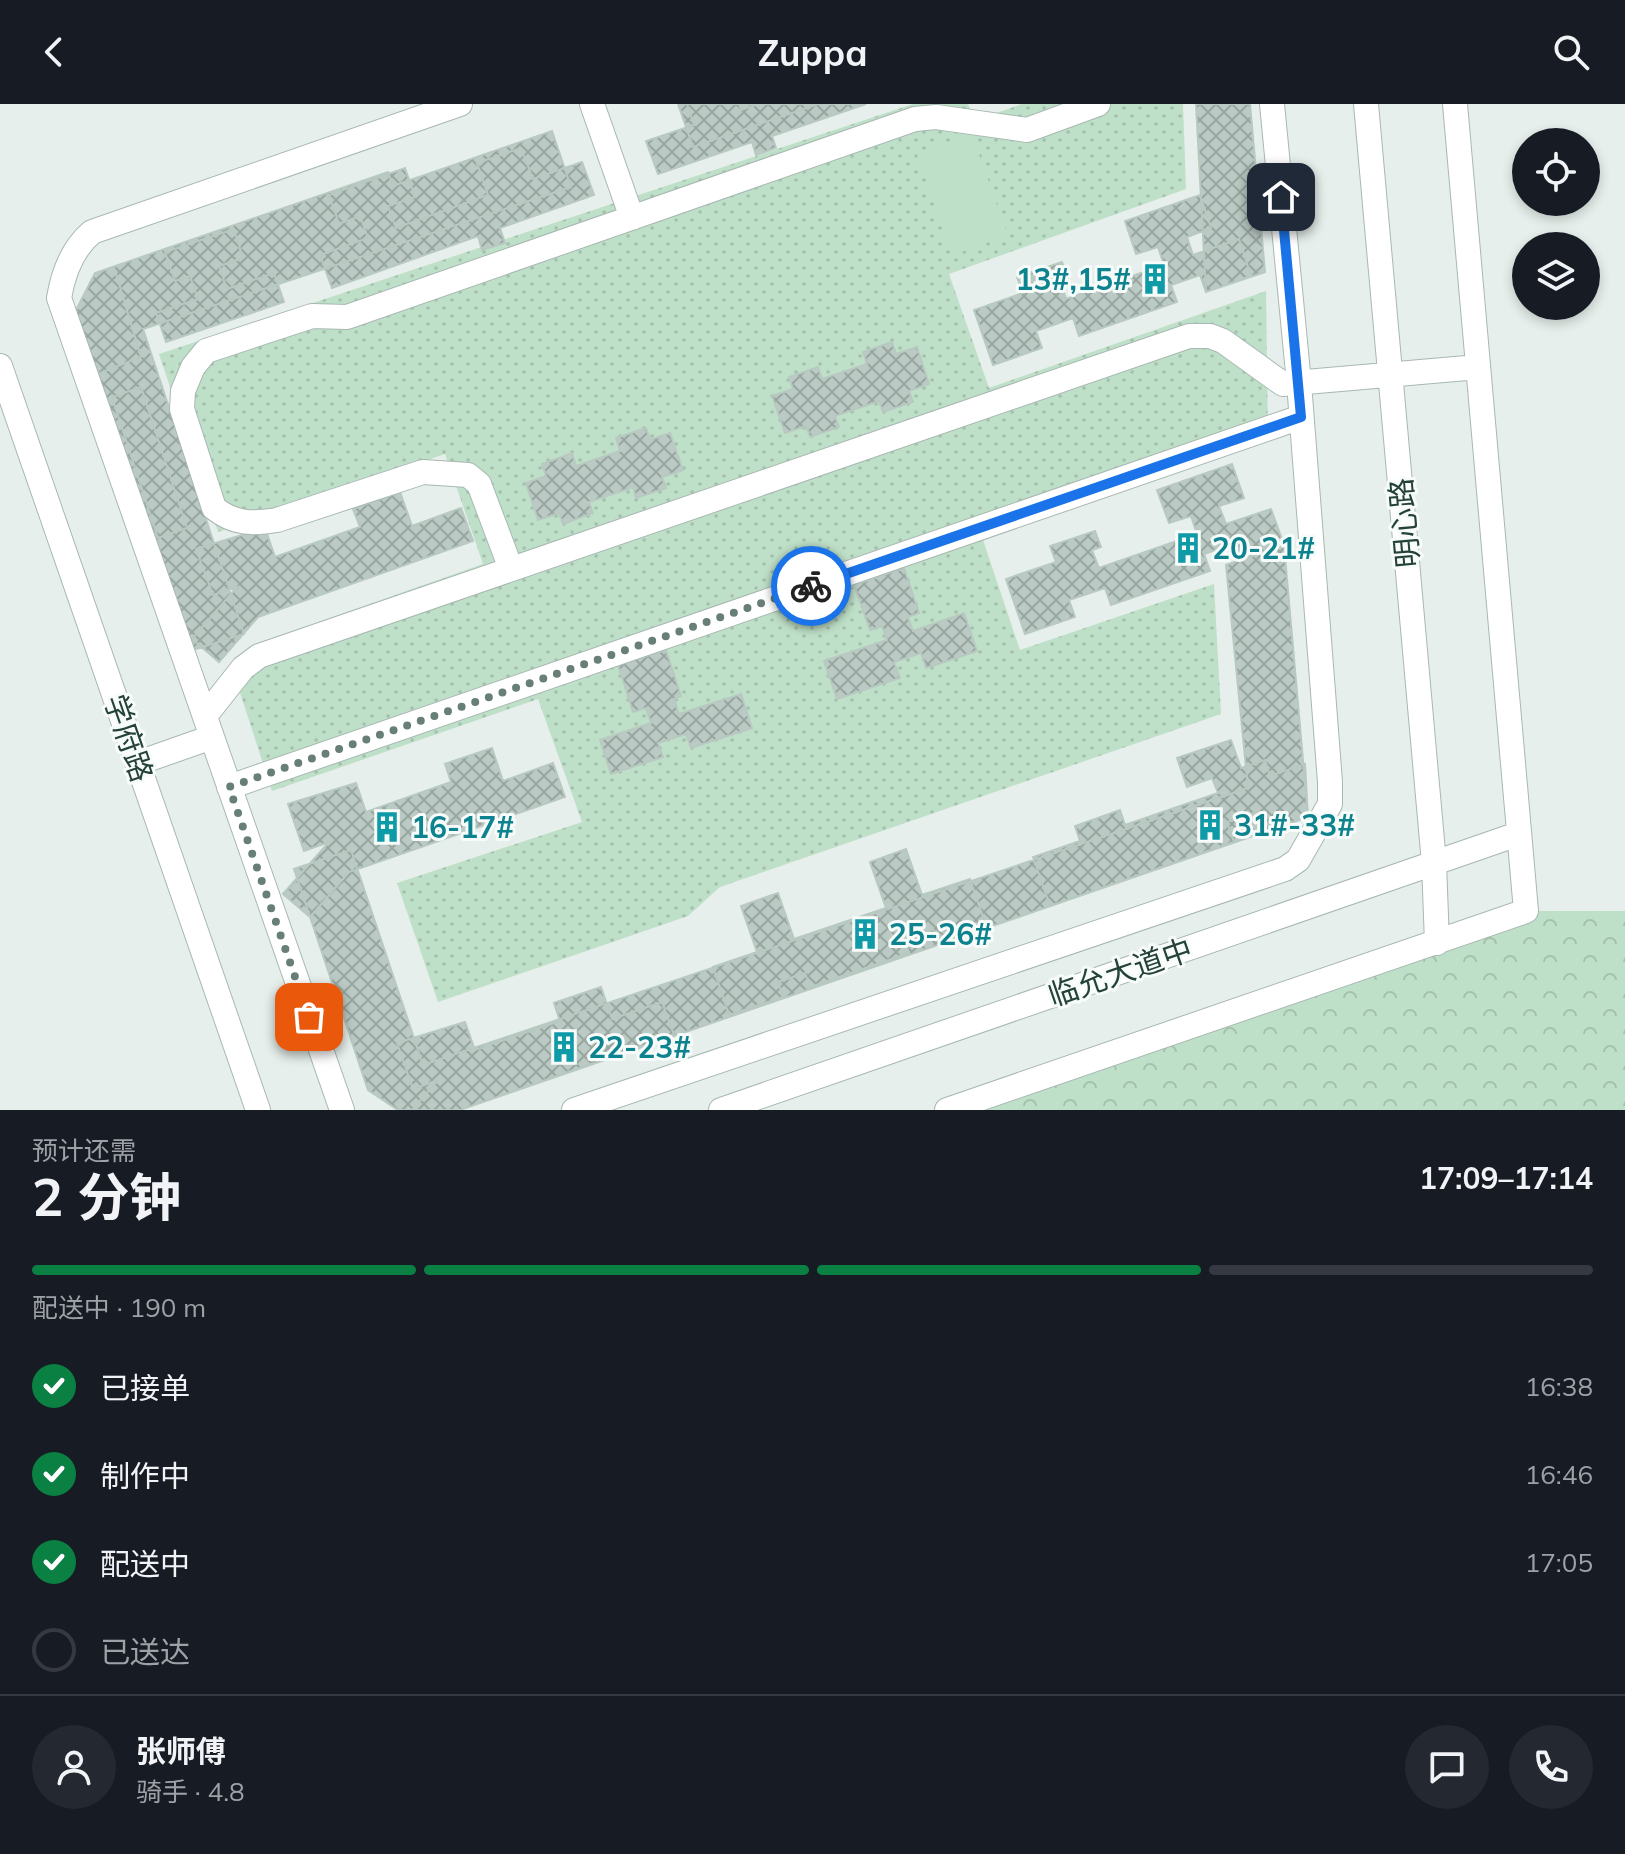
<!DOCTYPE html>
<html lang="zh">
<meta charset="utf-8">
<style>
:root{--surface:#171b24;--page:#242831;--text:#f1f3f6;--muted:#9ea1a6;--line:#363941;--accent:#0b8043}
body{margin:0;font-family:Mulish,"Noto Sans SC",sans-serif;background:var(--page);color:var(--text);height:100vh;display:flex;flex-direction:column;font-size:30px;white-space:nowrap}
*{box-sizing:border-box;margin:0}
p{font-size:26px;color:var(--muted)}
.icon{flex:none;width:44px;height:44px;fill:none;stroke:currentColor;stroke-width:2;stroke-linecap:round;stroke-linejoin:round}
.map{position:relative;height:1006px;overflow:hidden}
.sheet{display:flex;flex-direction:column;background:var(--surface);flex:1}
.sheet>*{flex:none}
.controls{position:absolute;left:1512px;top:24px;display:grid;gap:16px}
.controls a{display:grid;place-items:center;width:88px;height:88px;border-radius:50%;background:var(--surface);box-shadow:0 4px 12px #0003;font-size:40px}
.pin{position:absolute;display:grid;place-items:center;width:68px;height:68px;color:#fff;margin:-34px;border-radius:16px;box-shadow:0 4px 12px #0006}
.courier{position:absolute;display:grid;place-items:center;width:80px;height:80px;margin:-40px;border:6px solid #1a73e8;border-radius:50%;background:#fff;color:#222;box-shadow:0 2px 10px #0007}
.summary em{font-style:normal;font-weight:700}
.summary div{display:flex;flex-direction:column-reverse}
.summary{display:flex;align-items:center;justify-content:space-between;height:136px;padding:0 32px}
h1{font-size:52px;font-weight:700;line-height:60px}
.bar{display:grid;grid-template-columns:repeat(4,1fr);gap:12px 8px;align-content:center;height:96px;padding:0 32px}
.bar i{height:10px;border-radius:6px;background:var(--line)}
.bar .current{background:var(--accent)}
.bar p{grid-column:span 4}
.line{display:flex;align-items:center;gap:20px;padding:0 32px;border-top:2px solid var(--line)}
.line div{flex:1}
.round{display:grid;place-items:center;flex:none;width:84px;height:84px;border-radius:42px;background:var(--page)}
ol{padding:0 32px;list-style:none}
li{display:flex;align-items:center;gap:24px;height:88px}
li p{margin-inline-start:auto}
li .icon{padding:8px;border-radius:50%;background:var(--accent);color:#fff;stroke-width:4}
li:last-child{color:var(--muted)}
li i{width:44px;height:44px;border:4px solid var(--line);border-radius:50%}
header{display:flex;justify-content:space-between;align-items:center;height:104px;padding:0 32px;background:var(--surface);font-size:36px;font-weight:700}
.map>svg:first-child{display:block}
.grass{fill:url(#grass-dots)}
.forest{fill:url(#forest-crowns)}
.pitch{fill:#bfe0c8}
.building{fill:url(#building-cross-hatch);stroke:#b8c9c2;stroke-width:2}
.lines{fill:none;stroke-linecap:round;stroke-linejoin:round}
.minor-casing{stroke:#a8b8b2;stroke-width:26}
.minor{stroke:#fff;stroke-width:24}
.done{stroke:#687f78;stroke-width:8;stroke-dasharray:0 14.4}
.route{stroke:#1a73e8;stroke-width:10}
.labels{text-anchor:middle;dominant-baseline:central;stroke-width:6;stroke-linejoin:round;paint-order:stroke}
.culture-label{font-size:30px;font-weight:bold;fill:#0d838f;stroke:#f7fbf9;text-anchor:start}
.street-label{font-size:30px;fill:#24423a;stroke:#f7fbf9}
</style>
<header><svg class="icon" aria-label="back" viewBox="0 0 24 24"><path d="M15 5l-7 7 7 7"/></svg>Zuppa<svg class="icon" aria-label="search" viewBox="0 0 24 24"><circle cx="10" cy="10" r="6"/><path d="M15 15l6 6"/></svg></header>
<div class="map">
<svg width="1625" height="1006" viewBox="0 0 1625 1006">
<defs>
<pattern id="grass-dots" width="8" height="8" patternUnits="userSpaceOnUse" patternTransform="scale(2)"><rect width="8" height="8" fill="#bfe0c8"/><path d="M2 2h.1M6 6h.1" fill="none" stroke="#a4c1ad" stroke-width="1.8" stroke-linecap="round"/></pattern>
<pattern id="forest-crowns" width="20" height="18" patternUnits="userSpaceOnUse" patternTransform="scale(2)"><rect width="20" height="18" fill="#bfe0c8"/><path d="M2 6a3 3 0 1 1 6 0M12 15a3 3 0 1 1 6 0" fill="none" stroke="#a4c1ad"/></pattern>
<pattern id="building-cross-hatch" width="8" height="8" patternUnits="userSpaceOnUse" patternTransform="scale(2)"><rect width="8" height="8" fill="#bbcac4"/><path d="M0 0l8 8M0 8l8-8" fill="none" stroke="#98a6a0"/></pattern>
</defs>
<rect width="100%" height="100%" fill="#e6efeb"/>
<!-- grass -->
<path class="grass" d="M913,0H968L972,9L988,12L1022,0H1183L1186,85L949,170L989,284L1266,187L1268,337L983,436L1020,546L1214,480L1221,610L720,783L688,812L438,898L397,779L582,718L538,595L272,687L232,564L253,541L483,460L445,350L218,428L159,250Z"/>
<!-- forest -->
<path class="forest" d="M1526,807H1625V1006H947Z"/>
<!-- pitch -->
<path class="pitch" d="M972,31L1008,131L953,151L917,50Z"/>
<!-- building -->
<path class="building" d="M678,0H818L693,43Z
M687,0H739L741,6L758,0H866L772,32L776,44L756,51L752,38L658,70L646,37L694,21Z
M1196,0H1250L1265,168L1206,188Z
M552,27L571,83L143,225L244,530L186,548L74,210L95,169L388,68L393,82Z
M521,44L533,75L582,58L594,91L500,124L505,139L482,146L478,132L332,184L320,151L368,134L360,112L339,120L329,91L405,64L415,93L388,102L396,124L488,91L477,59Z
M1200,91L1211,124L1187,133L1193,151L1239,135L1251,172L1206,188L1200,171L1171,181L1177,198L1079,232L1073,214L1036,227L1042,244L993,261L974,206L1023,189L1017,173L1062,158L1068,174L1060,176L1066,195L1164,161L1158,143L1136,150L1125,117Z
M234,125L243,154L219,162L227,185L274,169L284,198L166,238L156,209L198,195L190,172L175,177L165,148Z
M114,163L141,253L95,271L74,210L95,169Z
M892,238L896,250L917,243L929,280L909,287L913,298L883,308L879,297L835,312L839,323L810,333L806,322L785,329L772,292L793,285L789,273L818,263L822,275L867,260L863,248Z
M141,283L187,424L158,434L112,293Z
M646,324L650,336L670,329L683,366L662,373L666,384L636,394L633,383L589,398L593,409L563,420L559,409L538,416L526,379L546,372L542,360L572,349L576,362L620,347L616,334Z
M1232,360L1244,394L1219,402L1226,420L1271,405L1284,441L1238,457L1232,440L1204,450L1210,467L1111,501L1105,484L1069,496L1075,513L1025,530L1006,475L1056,458L1050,442L1095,427L1101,443L1092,446L1099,464L1197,430L1191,412L1169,419L1157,386Z
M400,388L412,422L461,404L473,437L258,513L219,558L192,535L237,483L213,491L196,445L265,424L275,453L360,423L353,405Z
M1284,441L1308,713L460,1006H398L368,986L294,765L351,746L423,961L1248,684L1226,461Z
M904,464L919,509L908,513L913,527L964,509L977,547L926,564L921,549L894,558L900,574L837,595L824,557L887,536L882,522L870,526L854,481Z
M666,546L681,592L674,595L679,610L741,590L752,624L691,644L686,630L658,639L663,653L611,670L600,636L651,619L646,604L633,608L618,561Z
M1231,636L1241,664L1265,656L1270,672L1305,660L1308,713L1261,729L1254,709L1227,718L1234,738L1050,802L1033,753L1080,737L1075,722L1120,706L1125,721L1218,689L1212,674L1187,683L1177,654Z
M492,644L503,677L553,659L565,693L349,768L310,813L283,790L329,738L304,747L288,700L356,679L366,708L451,678L445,660Z
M906,745L922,791L970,775L986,822L938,839L933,825L904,835L909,849L810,883L805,869L778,878L783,893L729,911L713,863L757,848L741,802L778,789L794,835L886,804L870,758Z
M601,883L612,915L662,898L674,931L460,1006H412L438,976L413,985L397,939L465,918L475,946L560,917L554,899Z"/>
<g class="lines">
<defs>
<path id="minor" d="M592,0L632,114
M1366,0L1434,759L1437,839
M0,262L258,1006
M511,465L479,380L468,371L423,368L277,416C252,420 234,420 214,404L182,305L183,287L193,263L206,247L312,212L347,213L915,15L936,13L1027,26L1098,0
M205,612L243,564L259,552L1189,232H1210L1223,237L1283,280L1478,263
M138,659L212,633
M229,683L1301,313
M342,1006L59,194C63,170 73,144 92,128L460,0
M574,1006L1285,765L1298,756L1330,700V678L1299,279L1272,0
M721,1006L1518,730
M947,1006L1526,807L1455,0"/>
</defs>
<!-- minor casing -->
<use href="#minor" class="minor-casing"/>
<!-- minor -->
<use href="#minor" class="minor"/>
</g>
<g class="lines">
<!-- done -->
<path class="done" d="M309,913L229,683L811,482"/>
<!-- route -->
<path class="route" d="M811,482L1301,313L1281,93"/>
</g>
<!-- icons -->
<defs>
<symbol id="building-bare" viewBox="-9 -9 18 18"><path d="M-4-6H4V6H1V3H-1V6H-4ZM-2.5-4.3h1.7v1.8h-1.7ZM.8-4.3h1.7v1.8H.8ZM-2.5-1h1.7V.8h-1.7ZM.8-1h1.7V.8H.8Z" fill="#0f9aa8" stroke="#f7fbf9" stroke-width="2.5" paint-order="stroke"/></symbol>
</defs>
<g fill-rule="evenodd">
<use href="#building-bare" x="1133" y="153" width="44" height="44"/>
<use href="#building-bare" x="1166" y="422" width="44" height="44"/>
<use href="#building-bare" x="1188" y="699" width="44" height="44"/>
<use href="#building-bare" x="365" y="701" width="44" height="44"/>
<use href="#building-bare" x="843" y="808" width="44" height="44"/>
<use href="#building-bare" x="542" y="921" width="44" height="44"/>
</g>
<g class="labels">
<!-- culture labels -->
<g class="culture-label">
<text x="1131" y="175" text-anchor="end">13#,15#</text>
<text x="1212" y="444">20-21#</text>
<text x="1234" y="721">31#-33#</text>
<text x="411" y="723">16-17#</text>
<text x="889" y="830">25-26#</text>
<text x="588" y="943">22-23#</text>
</g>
<!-- street labels -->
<g class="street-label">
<text transform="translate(1404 419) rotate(-95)">明心路</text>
<text transform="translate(129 634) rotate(71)">学府路</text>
<text transform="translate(1120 868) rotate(-19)">临允大道中</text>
</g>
</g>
</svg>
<div class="controls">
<a><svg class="icon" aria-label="locate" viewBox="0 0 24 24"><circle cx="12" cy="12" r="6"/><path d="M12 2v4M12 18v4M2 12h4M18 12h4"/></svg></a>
<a><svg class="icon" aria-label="layers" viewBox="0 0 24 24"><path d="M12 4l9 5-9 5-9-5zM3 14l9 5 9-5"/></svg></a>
</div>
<div class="pin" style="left:309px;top:913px;background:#ea580c"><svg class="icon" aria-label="bag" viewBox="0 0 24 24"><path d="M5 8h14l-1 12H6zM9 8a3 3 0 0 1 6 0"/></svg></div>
<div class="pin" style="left:1281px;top:93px;background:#1f2937"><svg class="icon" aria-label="home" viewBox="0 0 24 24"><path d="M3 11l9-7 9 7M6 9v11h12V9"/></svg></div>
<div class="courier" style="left:811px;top:482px"><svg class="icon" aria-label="bike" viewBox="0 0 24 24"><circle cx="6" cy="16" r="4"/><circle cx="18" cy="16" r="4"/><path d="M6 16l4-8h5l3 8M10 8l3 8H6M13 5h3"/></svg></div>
</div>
<section class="sheet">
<div class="summary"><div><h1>2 分钟</h1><p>预计还需</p></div><em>17:09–17:14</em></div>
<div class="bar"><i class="current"></i><i class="current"></i><i class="current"></i><i></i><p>配送中 · 190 m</p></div>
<ol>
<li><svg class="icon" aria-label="check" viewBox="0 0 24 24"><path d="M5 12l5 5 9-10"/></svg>已接单<p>16:38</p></li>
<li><svg class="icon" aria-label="check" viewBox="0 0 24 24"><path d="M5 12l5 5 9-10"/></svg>制作中<p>16:46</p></li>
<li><svg class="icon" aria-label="check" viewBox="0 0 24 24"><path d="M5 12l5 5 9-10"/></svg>配送中<p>17:05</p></li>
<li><i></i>已送达</li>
</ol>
<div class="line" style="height:144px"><a class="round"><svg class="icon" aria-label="person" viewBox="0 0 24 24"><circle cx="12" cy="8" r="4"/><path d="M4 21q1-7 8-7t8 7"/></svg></a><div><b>张师傅</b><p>骑手 · 4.8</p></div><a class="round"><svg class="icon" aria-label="chat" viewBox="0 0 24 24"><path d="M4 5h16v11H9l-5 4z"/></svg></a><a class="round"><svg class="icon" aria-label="phone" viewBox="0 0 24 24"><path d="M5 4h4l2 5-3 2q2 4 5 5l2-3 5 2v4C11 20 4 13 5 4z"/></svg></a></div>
</section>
